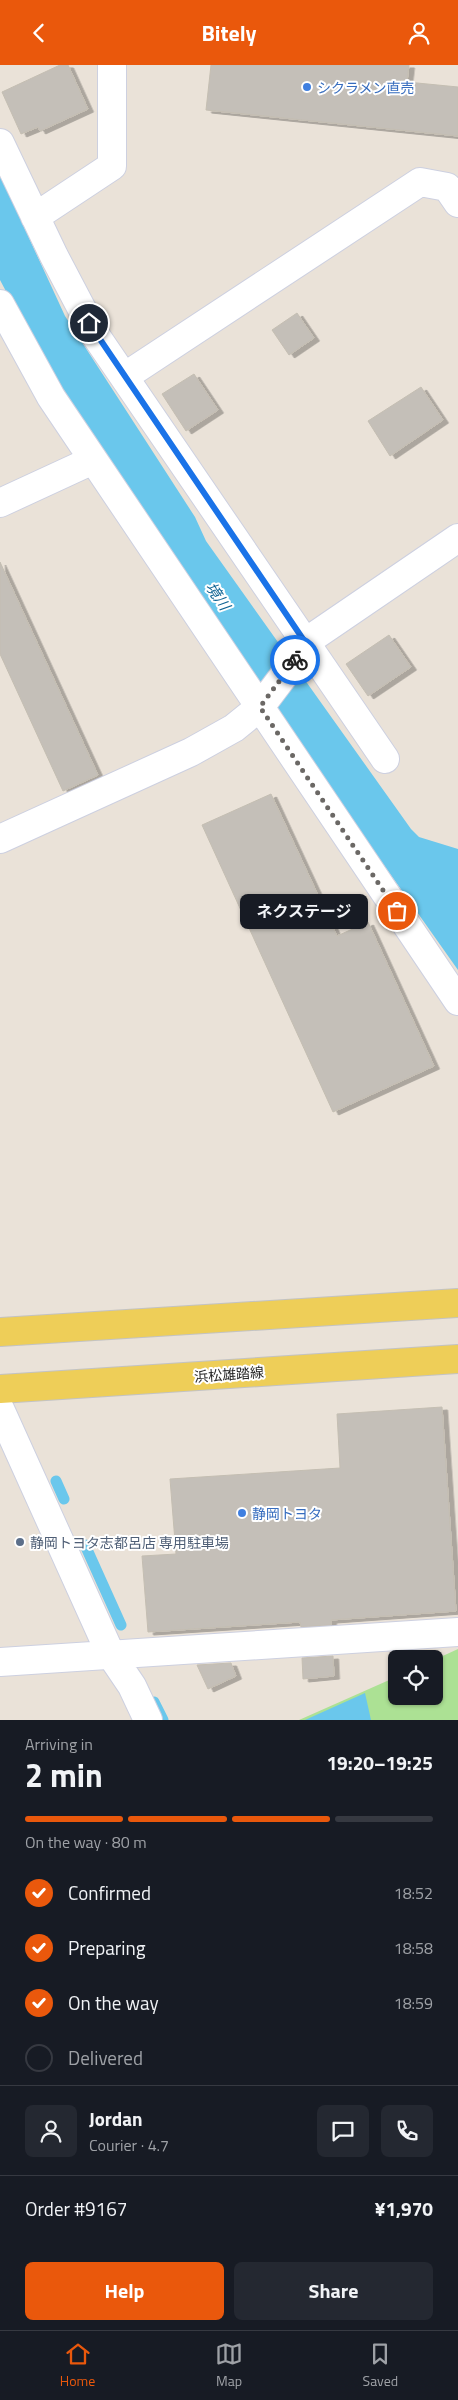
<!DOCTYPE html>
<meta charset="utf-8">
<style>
:root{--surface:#171b24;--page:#242831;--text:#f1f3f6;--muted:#9ea1a6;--line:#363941;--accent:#ea580c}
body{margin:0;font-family:"Titillium Web","Noto Sans JP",sans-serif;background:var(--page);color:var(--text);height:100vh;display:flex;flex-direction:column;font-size:19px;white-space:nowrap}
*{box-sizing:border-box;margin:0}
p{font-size:16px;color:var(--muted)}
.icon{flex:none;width:28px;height:28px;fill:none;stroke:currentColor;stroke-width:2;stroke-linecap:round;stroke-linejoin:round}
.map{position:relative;height:1655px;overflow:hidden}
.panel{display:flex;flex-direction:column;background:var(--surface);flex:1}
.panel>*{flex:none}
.buttons{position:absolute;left:388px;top:1585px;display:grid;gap:10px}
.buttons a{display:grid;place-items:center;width:55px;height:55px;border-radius:8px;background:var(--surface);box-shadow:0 1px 4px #0004;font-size:25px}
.pin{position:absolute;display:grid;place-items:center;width:42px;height:42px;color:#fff;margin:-21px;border:2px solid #fff;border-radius:50%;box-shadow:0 1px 5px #0007}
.courier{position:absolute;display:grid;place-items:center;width:50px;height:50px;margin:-25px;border:4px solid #1a73e8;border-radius:50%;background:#fff;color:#222;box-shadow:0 1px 6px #0007}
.bubble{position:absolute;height:35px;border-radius:8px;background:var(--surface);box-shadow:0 1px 4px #0004;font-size:16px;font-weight:700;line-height:35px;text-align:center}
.summary em{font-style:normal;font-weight:700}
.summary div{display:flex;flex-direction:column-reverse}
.summary{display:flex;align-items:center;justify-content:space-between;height:85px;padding:0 25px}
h1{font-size:32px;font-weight:700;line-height:38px}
.bar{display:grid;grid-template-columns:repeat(4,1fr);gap:8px 5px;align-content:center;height:60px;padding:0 25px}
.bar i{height:6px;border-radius:4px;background:var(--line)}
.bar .active{background:var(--accent)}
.bar p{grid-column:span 4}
.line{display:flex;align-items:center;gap:12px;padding:0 25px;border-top:1px solid var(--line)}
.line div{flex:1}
.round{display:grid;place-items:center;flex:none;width:52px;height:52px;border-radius:8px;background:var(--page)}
ol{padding:0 25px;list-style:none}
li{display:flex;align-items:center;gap:15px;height:55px}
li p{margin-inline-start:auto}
li .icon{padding:5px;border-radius:50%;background:var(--accent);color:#fff;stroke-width:4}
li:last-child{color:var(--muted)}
li i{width:28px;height:28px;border:2px solid var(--line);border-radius:50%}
.primary-button{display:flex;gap:10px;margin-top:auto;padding:10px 25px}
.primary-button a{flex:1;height:58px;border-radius:8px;background:var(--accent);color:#fff;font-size:20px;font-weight:700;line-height:58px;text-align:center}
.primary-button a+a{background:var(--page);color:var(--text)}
header{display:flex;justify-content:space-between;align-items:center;height:65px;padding:0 25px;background:var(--accent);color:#fff;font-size:22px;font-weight:700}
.tab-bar{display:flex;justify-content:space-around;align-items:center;height:70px;border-top:1px solid var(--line);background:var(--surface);font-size:14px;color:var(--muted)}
.tab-bar a{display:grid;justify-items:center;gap:2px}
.tab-bar .active{color:var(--accent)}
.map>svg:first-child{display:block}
.green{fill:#ace194}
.water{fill:#6ac7ec}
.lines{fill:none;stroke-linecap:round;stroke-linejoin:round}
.stream{stroke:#6ac7ec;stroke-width:11}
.building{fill:#c4bfb8;stroke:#c4beb2;filter:url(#shadow)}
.minor-casing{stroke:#cdd0e0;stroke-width:30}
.primary-casing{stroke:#c3c3c3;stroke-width:30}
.minor{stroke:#fff;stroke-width:28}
.primary{stroke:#eece58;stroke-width:28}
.done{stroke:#6b6865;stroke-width:5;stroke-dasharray:0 9}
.route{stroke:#1a73e8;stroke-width:6}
.shop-dot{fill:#3f7fe0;stroke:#fff;stroke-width:2}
.service-dot{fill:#5c6f8a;stroke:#fff;stroke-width:2}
.labels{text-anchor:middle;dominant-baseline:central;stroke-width:4;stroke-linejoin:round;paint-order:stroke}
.shop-label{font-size:14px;fill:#366cbe;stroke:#fff;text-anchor:start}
.street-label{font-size:14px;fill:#272727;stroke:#fff}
.service-label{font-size:14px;fill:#4e5e75;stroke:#fff;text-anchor:start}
.water-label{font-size:15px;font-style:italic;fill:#0e6393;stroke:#fff}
</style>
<header><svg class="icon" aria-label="back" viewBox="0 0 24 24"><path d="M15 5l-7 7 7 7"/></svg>Bitely<svg class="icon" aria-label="person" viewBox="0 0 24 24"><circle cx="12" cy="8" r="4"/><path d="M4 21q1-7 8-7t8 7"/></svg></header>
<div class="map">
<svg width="458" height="1655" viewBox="0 0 458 1655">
<defs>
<filter id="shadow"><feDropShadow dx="5.5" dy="3" stdDeviation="0" flood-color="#0004"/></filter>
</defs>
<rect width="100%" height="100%" fill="#eae2d8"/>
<!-- green -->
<path class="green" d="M458,1584V1655H299L396,1612V1631H434V1595Z"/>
<!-- water -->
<path class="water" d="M0,110L65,251L195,452L206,476L411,764L419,772L458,784V905L277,649L59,326L0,215Z
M365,1628L371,1655H305Z"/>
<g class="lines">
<!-- stream -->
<path class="stream" d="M56,1416L64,1434
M85,1480L121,1560
M154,1637L163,1655"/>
</g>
<!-- building -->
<path class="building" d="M60,0H68L88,44L40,66L38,62L21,69L2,27Z
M211,0H409L407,17L458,22V71L206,45Z
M297,248L314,273L289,290L272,265Z
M194,309L218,345L186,366L162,329Z
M421,322L443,355L390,391L368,356Z
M0,497L98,710L63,726L0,589Z
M389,570L411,602L368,631L346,599Z
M271,729L337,871L368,857L434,1001L333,1047L202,760Z
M442,1342L456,1546L331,1555V1560L301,1562L300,1557L148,1567L142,1491L176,1489L170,1414L340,1403L337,1349Z
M333,1591L334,1611L303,1614L302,1593Z
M231,1598L236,1611L208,1624L197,1600Z"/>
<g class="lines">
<defs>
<path id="minor" d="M0,78L54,191L96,271L385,694
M35,152L112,101V0
M0,239L51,332L458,936
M124,312L420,117L447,122L458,138
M0,438L93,395
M0,774L191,687L234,663L260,642L313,572L458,473
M0,1344L111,1590L132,1621L148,1655
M0,1597L458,1567"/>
<path id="primary" d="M0,1267L458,1238
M0,1324L458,1294"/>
</defs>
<!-- minor casing -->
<use href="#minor" class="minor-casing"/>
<!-- primary casing -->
<use href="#primary" class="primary-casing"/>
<!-- minor -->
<use href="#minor" class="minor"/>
<!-- primary -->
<use href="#primary" class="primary"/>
</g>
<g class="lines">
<!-- done -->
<path class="done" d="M295,595L260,642L397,846"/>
<!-- route -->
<path class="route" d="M89,258L307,580L295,595"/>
</g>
<!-- markers -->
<g class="shop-dot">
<circle cx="307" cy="22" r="5"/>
<circle cx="242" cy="1448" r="5"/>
</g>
<circle class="service-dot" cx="20" cy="1477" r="5"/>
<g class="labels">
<!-- shop labels -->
<g class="shop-label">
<text x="317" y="22">シクラメン直売</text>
<text x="252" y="1448">静岡トヨタ</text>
</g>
<!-- street labels -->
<g class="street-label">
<text transform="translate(229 1309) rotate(-4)">浜松雄踏線</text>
</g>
<!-- service labels -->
<g class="service-label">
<text x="30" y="1477">静岡トヨタ志都呂店 専用駐車場</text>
</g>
<!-- water labels -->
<g class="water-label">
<text transform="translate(218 531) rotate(56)">境川</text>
</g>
</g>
</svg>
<div class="buttons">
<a><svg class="icon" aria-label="locate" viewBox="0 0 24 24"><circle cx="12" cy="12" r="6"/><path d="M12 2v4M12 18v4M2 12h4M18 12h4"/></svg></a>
</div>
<div class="pin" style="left:397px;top:846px;background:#ea580c"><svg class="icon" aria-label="bag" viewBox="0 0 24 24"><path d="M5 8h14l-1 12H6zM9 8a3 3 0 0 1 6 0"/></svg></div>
<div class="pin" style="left:89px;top:258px;background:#1f2937"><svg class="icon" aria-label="home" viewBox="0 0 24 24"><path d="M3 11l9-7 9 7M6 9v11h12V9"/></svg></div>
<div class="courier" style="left:295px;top:595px"><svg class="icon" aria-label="bike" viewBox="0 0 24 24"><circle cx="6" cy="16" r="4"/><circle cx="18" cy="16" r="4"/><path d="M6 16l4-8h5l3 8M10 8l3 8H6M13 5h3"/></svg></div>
<div class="bubble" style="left:240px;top:829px;width:128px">ネクステージ</div>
</div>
<section class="panel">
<div class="summary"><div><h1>2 min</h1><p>Arriving in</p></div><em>19:20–19:25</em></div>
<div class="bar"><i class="active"></i><i class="active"></i><i class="active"></i><i></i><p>On the way · 80 m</p></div>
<ol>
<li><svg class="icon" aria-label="check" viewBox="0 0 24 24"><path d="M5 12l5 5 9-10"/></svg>Confirmed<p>18:52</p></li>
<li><svg class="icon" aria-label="check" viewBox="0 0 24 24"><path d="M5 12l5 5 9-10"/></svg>Preparing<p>18:58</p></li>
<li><svg class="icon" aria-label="check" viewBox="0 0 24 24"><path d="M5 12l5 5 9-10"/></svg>On the way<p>18:59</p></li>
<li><i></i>Delivered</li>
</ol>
<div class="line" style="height:90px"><a class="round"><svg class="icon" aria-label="person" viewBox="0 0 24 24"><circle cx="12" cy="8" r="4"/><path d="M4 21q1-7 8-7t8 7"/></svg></a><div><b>Jordan</b><p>Courier · 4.7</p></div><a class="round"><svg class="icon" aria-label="chat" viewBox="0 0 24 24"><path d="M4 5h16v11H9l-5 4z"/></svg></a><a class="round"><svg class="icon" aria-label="phone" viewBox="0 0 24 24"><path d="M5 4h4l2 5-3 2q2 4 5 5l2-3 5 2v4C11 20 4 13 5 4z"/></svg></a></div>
<div class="line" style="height:65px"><div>Order #9167</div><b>¥1,970</b></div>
<div class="primary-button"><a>Help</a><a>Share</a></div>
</section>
<nav class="tab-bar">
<a class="active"><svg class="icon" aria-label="home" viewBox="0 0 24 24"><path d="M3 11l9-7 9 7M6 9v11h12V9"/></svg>Home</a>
<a><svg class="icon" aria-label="map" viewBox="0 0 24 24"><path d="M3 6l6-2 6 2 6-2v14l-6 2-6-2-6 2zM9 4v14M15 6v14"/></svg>Map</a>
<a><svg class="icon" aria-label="saved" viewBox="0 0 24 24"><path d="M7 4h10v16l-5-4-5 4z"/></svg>Saved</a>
</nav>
